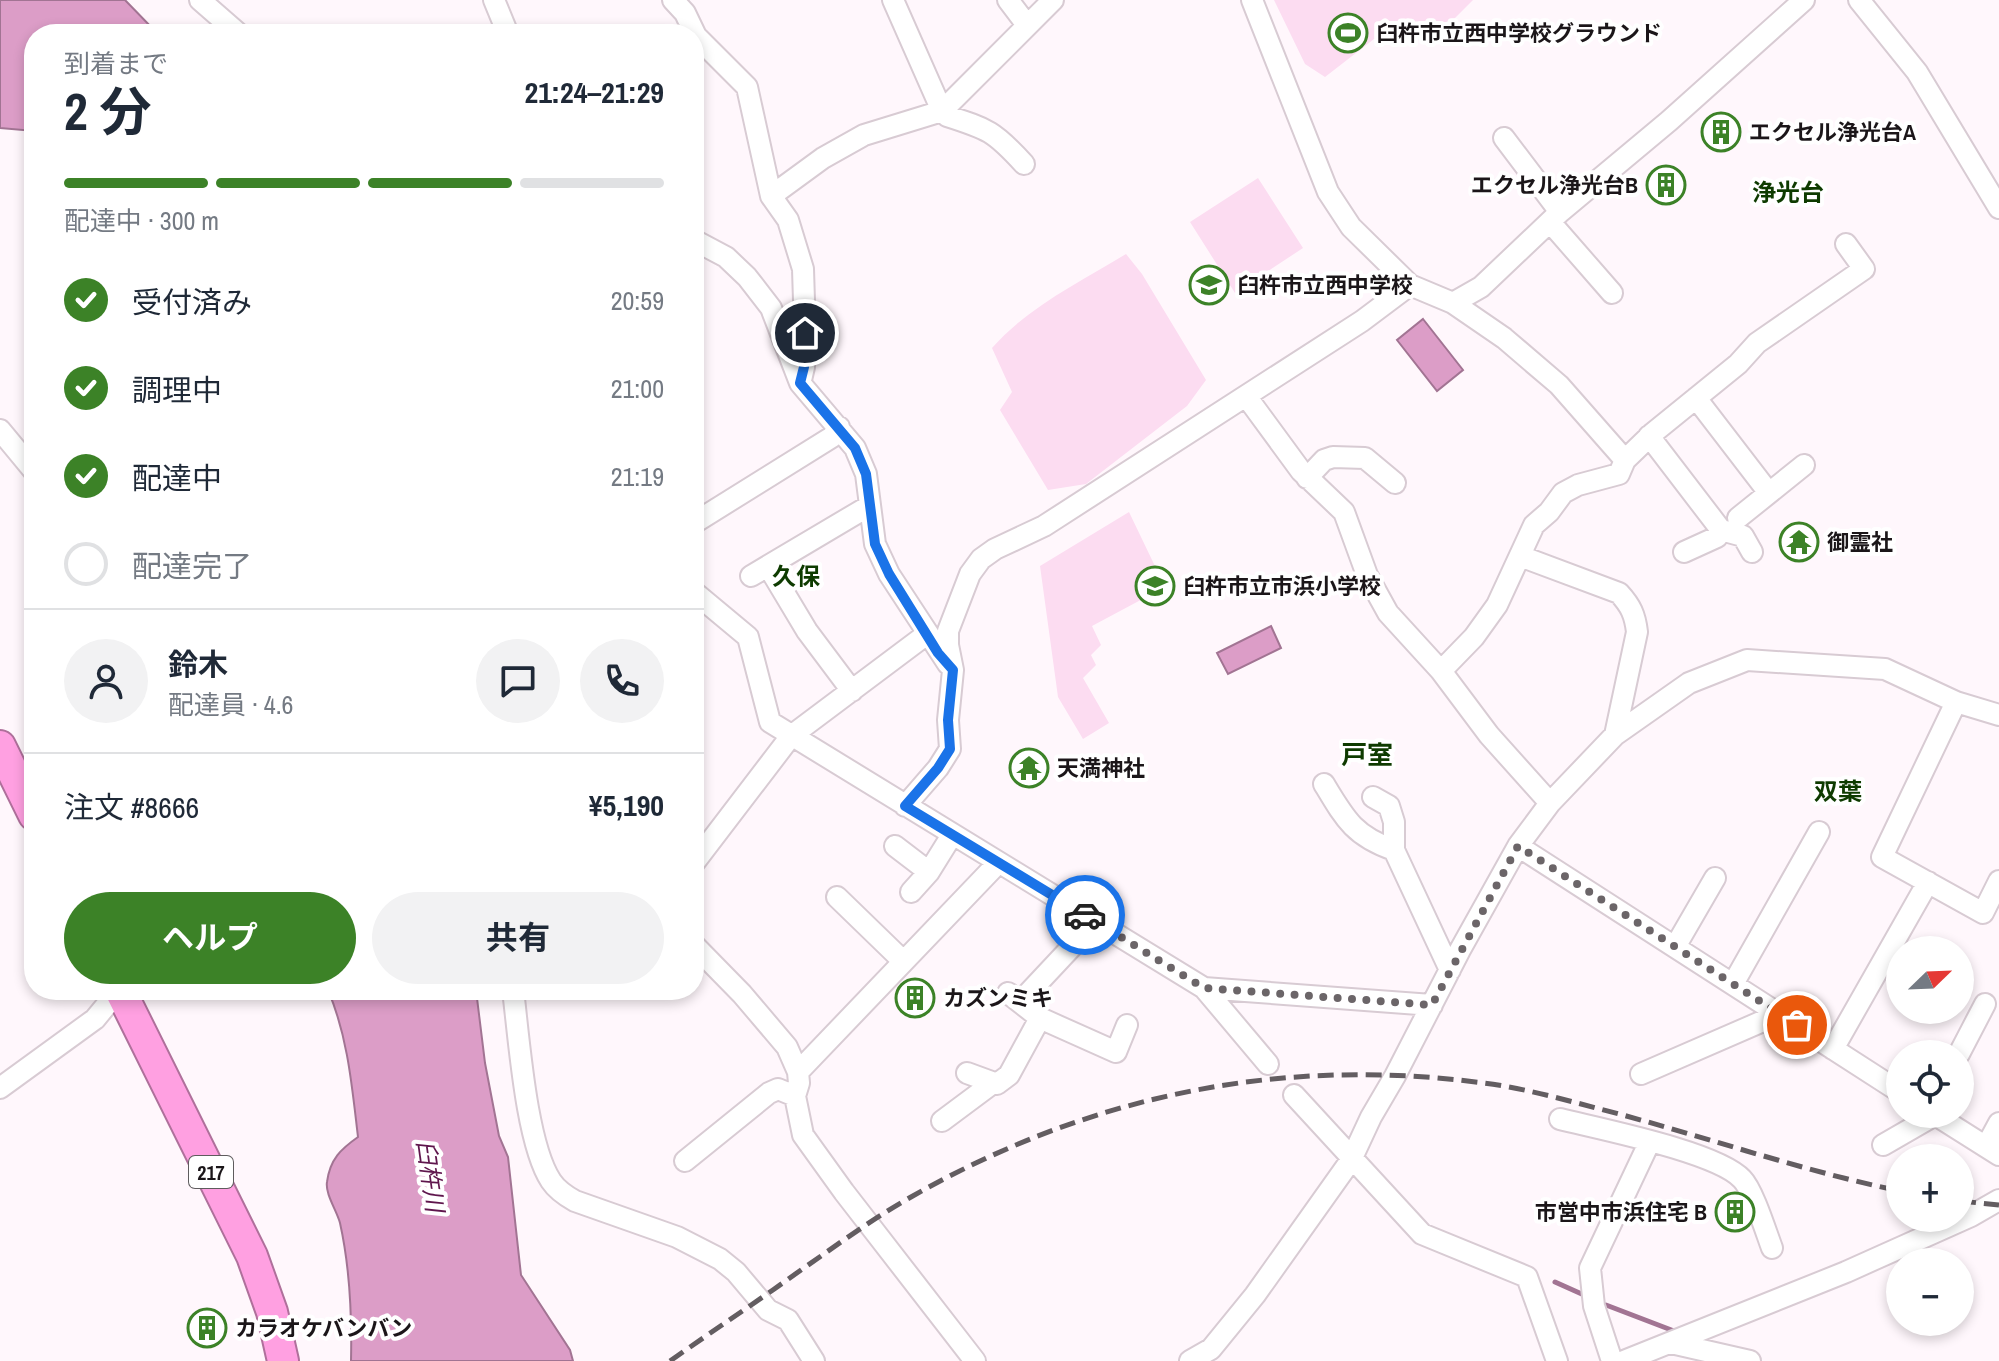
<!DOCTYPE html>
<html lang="ja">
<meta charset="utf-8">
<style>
:root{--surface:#fff;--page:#f2f2f3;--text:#1f2937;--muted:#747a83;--line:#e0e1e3;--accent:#3c8227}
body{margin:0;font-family:"Archivo Narrow","Noto Sans JP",sans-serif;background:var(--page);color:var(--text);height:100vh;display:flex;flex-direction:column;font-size:30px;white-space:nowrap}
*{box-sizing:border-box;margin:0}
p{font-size:26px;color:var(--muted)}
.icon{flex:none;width:44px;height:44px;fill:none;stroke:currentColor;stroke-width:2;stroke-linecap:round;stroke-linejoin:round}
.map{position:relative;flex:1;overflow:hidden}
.side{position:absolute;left:24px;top:24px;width:680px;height:976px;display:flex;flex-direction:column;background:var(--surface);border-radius:32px;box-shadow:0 4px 12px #0003}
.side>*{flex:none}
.needle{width:52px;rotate:67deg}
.tools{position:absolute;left:1886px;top:936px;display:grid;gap:16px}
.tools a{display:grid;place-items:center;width:88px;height:88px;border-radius:50%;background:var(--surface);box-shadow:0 4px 12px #0003;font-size:40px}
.pin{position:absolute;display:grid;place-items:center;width:68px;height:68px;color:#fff;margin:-34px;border:4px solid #fff;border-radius:50%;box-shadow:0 2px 8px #0007}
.courier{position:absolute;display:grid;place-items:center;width:80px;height:80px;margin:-40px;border:6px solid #1a73e8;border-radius:50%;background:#fff;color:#222;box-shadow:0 2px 10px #0007}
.overview em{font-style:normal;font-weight:700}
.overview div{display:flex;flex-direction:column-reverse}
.overview{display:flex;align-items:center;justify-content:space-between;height:136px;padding:0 40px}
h1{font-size:52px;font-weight:700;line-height:60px}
.bar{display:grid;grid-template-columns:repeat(4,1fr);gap:12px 8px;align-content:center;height:96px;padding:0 40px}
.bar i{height:10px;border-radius:6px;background:var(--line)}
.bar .current{background:var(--accent)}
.bar p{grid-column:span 4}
.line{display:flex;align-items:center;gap:20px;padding:0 40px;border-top:2px solid var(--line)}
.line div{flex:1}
.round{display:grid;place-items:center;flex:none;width:84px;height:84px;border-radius:42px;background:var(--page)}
ol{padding:0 40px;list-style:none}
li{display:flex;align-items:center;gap:24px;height:88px}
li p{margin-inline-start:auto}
li .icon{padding:8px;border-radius:50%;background:var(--accent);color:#fff;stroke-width:4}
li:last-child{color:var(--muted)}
li i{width:44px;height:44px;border:4px solid var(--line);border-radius:50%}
.button{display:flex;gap:16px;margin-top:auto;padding:16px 40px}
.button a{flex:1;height:92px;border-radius:48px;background:var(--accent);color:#fff;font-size:32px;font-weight:700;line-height:92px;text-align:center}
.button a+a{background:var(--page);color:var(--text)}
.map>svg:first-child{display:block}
.green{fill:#fcdcf1}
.water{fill:#dc9dc7;stroke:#a27493;stroke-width:2}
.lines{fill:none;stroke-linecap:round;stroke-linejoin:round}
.stream{stroke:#a27493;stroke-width:5}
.minor-casing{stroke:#d8cbd3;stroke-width:24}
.highway-casing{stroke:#af709b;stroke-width:34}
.minor{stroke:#fff;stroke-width:20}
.highway{stroke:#ffa0e1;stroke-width:30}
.rail{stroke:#635d61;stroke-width:5;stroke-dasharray:16 8;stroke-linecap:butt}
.done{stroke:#6b6568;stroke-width:8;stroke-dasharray:0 14.4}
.route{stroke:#1a73e8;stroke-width:10}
.labels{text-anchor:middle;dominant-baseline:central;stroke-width:8;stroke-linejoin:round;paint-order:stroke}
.shield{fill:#fff;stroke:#5f5c5e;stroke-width:2}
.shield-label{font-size:20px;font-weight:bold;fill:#1b1619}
.poi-label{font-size:22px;font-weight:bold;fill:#1b1619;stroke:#fff;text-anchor:start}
.neighbourhood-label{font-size:24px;font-weight:bold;fill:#0e3b00;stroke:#fff}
.water-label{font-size:24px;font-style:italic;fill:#5f164d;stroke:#fff}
.quarter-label{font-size:26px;font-weight:bold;fill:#0e3b00;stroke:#fff}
</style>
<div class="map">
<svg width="1999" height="1361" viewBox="0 0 1999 1361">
<rect width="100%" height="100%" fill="#fff7fc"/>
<!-- green -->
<path class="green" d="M1274,0H1473L1453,20L1386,39H1374L1325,77L1305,64Z
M1258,178L1303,248L1235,293L1190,222Z
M1126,254L1142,274L1206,380L1187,406L1086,484L1048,490L1000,410L1012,392L992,348C1028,307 1080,282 1126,254Z
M1129,512L1165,587L1092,626L1101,645L1091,655L1096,665L1083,678L1109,723L1083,739L1058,697L1040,566Z"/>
<!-- water -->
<path class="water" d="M0,0H125L158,34H34V131L0,128Z
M1423,319L1463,370L1437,391L1397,340Z
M1271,626L1281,648L1228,674L1217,653Z
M328,990H476L485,1063L499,1136L508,1157L521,1275L570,1350L573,1361H351C352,1315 350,1268 340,1223C337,1211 325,1194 327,1182C330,1159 341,1149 358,1137C352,1087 348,1037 328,990Z"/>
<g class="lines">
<!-- stream -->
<path class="stream" d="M1555,1282L1584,1295
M1606,1305L1674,1331"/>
<defs>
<path id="minor" d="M200,0L239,34
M494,0L508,34
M673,0L685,13L696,36L747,87L771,196L788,220L803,269L805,333L804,367L801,380
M893,0L942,111L947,116C988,129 994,131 1024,164
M1008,0L1027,25
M1252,0L1328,192L1351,227L1410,285L1453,303L1504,338L1559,385L1625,460
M1859,0L1917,72L1999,208
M1504,138L1560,212
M771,196L823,158L864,135L942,111L1053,0
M1550,222L1612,293
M694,240L726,257L747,277L771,308L800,383L855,448L866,474L875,544L889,574L948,664
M1453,303L1481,287L1560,212L1669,121L1804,0
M1246,396L1301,471L1344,512L1367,575L1388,613L1441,671L1489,735L1550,803
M1696,398L1769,493
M0,430L34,471
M1649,436L1721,530L1717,537L1684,552
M1307,478L1324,460L1333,457L1365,458L1395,483
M1738,518L1804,465
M694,523L832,437L839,427
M1721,530L1743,536L1752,552
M1520,556L1619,593C1631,606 1635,615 1637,632L1615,735
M768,566L807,631L852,691
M751,576L869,506
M694,592L748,637L770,722L1204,988L1268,1064
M1441,671L1474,637L1497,605L1534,525L1549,512L1563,493L1578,485L1619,474L1625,460L1653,433L1738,364L1757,343L1864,269L1846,244
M1956,702L1882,857L1983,913L1999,881
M1324,784C1345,819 1354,836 1394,850
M1373,797L1389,806L1394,822V850L1450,970
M905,806L938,768L950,749L948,720L953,670L948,645V631L970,574L981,559L995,549L1044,526L1362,321L1410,285
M895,846L929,872
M1518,846L1900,1092
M694,863L791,736L927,634
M911,892L929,872L952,835
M837,897L903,961
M694,945L742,994L787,1047L798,1072L799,1083L795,1096L803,1135L844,1192L975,1361
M1675,947L1715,878
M1733,984L1819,832
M1204,988L1432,1005
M513,990C519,1038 526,1143 551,1181C557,1190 566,1196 575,1201L677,1237L720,1259L736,1272L768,1310L788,1320L814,1361
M1008,993L1040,1018L1116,1052L1127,1025
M1021,1001L1095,922
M1833,1049L1928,882
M1959,1054L1985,1004
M798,1072L998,863
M967,1073L997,1084L1009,1075L1040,1018
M1641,1074L1779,1014
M0,1088L95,1019L119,990
M1294,1095L1422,1234L1527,1277L1557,1361
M1934,1114L1999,1155
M1560,1119C1600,1129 1717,1152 1742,1179C1753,1190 1766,1232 1772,1248
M942,1121L993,1083
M1883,1145L1935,1115
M1986,1147L1999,1123
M685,1161L769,1093L778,1089L795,1096
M1671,1343L1750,1361
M1190,1361L1211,1349L1255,1295L1351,1160L1371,1117L1395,1076L1460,950L1518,846L1550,803L1615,735L1689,683L1747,660L1885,669L1956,702L1999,715
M1612,1361L1594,1306L1590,1268L1650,1141
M1624,1361L1846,1272L1971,1216L1999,1200"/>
<path id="highway" d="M0,746L34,815
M120,990L252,1256L272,1312L283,1361"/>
</defs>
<!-- minor casing -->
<use href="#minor" class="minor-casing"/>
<!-- highway casing -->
<use href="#highway" class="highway-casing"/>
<!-- minor -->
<use href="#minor" class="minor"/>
<!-- highway -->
<use href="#highway" class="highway"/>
<!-- rail -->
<path class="rail" d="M1960,1201L1999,1205
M670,1361C714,1330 758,1301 801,1270C837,1245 872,1219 911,1197C1090,1095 1280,1056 1484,1083C1523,1088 1562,1099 1600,1109C1701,1135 1798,1170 1900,1191"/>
</g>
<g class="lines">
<!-- done -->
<path class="done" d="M1085,915L1204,988L1432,1005L1518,846L1797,1025"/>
<!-- route -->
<path class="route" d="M805,333L804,367L800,383L855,448L866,474L875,544L889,574L938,653L953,670L948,720L950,749L938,768L905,806L1085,915"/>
</g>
<!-- icons -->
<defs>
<symbol id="stadium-ring" viewBox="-11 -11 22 22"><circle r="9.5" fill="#fff" stroke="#3c8227" stroke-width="1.5"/><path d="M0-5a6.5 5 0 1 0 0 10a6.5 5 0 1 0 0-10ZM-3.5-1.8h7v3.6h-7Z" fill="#3c8227"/></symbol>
<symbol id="building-ring" viewBox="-11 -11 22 22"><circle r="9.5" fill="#fff" stroke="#3c8227" stroke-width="1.5"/><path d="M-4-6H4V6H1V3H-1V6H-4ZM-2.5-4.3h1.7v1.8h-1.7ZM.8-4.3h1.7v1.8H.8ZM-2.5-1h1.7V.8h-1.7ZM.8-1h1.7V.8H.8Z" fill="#3c8227"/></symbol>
<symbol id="school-ring" viewBox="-11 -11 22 22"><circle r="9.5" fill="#fff" stroke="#3c8227" stroke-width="1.5"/><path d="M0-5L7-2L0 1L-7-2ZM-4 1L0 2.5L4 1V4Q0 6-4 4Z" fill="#3c8227"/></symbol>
<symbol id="temple-ring" viewBox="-11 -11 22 22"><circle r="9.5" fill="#fff" stroke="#3c8227" stroke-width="1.5"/><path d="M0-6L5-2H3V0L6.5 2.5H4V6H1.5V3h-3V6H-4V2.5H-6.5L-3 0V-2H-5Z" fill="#3c8227"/></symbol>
</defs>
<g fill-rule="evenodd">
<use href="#stadium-ring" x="1326" y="11" width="44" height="44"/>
<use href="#building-ring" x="1699" y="110" width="44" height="44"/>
<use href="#building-ring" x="1644" y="163" width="44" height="44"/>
<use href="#school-ring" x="1187" y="263" width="44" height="44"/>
<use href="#temple-ring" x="1777" y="520" width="44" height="44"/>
<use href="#school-ring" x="1133" y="564" width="44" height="44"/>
<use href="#temple-ring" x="1007" y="746" width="44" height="44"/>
<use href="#building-ring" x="893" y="976" width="44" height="44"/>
<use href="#building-ring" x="1713" y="1190" width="44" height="44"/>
<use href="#building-ring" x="185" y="1306" width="44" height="44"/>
</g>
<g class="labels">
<!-- shield labels -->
<rect class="shield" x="189" y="1156" width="44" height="32" rx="6"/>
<g class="shield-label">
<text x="211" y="1172">217</text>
</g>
<!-- poi labels -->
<g class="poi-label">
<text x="1376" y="33">臼杵市立西中学校グラウンド</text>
<text x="1749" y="132">エクセル浄光台A</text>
<text x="1638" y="185" text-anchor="end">エクセル浄光台B</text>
<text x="1237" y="285">臼杵市立西中学校</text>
<text x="1827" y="542">御霊社</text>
<text x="1183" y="586">臼杵市立市浜小学校</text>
<text x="1057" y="768">天満神社</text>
<text x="943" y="998">カズンミキ</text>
<text x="1707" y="1212" text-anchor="end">市営中市浜住宅 B</text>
<text x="235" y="1328">カラオケバンバン</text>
</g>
<!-- neighbourhood labels -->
<g class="neighbourhood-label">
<text x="1788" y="192">浄光台</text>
<text x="796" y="576">久保</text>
<text x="1838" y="791">双葉</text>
</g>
<!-- water labels -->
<g class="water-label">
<text transform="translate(431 1176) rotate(82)">臼杵川</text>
</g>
<!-- quarter labels -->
<g class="quarter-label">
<text x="1367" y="754">戸室</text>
</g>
</g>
</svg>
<div class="tools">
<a><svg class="needle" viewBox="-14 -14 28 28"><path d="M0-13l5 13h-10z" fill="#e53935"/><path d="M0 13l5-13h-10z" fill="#747a83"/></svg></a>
<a><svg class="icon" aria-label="locate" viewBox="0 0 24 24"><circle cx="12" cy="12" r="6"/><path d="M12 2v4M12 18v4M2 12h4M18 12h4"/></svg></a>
<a>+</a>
<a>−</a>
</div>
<div class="pin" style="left:1797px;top:1025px;background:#ea580c"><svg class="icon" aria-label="bag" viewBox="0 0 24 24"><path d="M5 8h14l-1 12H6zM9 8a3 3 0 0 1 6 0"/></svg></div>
<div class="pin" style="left:805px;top:333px;background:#1f2937"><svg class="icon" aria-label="home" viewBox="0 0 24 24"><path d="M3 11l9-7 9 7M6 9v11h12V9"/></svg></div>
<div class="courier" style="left:1085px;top:915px"><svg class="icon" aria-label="car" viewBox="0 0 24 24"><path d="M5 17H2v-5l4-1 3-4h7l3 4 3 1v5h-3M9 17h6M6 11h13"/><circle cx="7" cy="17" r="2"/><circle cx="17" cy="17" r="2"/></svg></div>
<section class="side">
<div class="overview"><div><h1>2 分</h1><p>到着まで</p></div><em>21:24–21:29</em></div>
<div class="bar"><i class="current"></i><i class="current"></i><i class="current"></i><i></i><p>配達中 · 300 m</p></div>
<ol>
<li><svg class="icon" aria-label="check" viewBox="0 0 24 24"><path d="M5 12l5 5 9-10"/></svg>受付済み<p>20:59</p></li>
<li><svg class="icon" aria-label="check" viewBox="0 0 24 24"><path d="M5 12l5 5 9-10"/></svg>調理中<p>21:00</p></li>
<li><svg class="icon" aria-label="check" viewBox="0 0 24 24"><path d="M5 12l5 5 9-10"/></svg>配達中<p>21:19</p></li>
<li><i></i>配達完了</li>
</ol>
<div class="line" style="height:144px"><a class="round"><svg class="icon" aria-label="person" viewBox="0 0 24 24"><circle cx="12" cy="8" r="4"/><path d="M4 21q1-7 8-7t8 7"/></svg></a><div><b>鈴木</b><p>配達員 · 4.6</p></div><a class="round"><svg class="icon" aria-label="chat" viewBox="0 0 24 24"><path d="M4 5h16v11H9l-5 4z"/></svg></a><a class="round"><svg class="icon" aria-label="phone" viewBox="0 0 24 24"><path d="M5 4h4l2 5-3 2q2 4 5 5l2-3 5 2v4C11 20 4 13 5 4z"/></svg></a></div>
<div class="line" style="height:104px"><div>注文 #8666</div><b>¥5,190</b></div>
<div class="button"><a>ヘルプ</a><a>共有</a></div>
</section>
</div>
